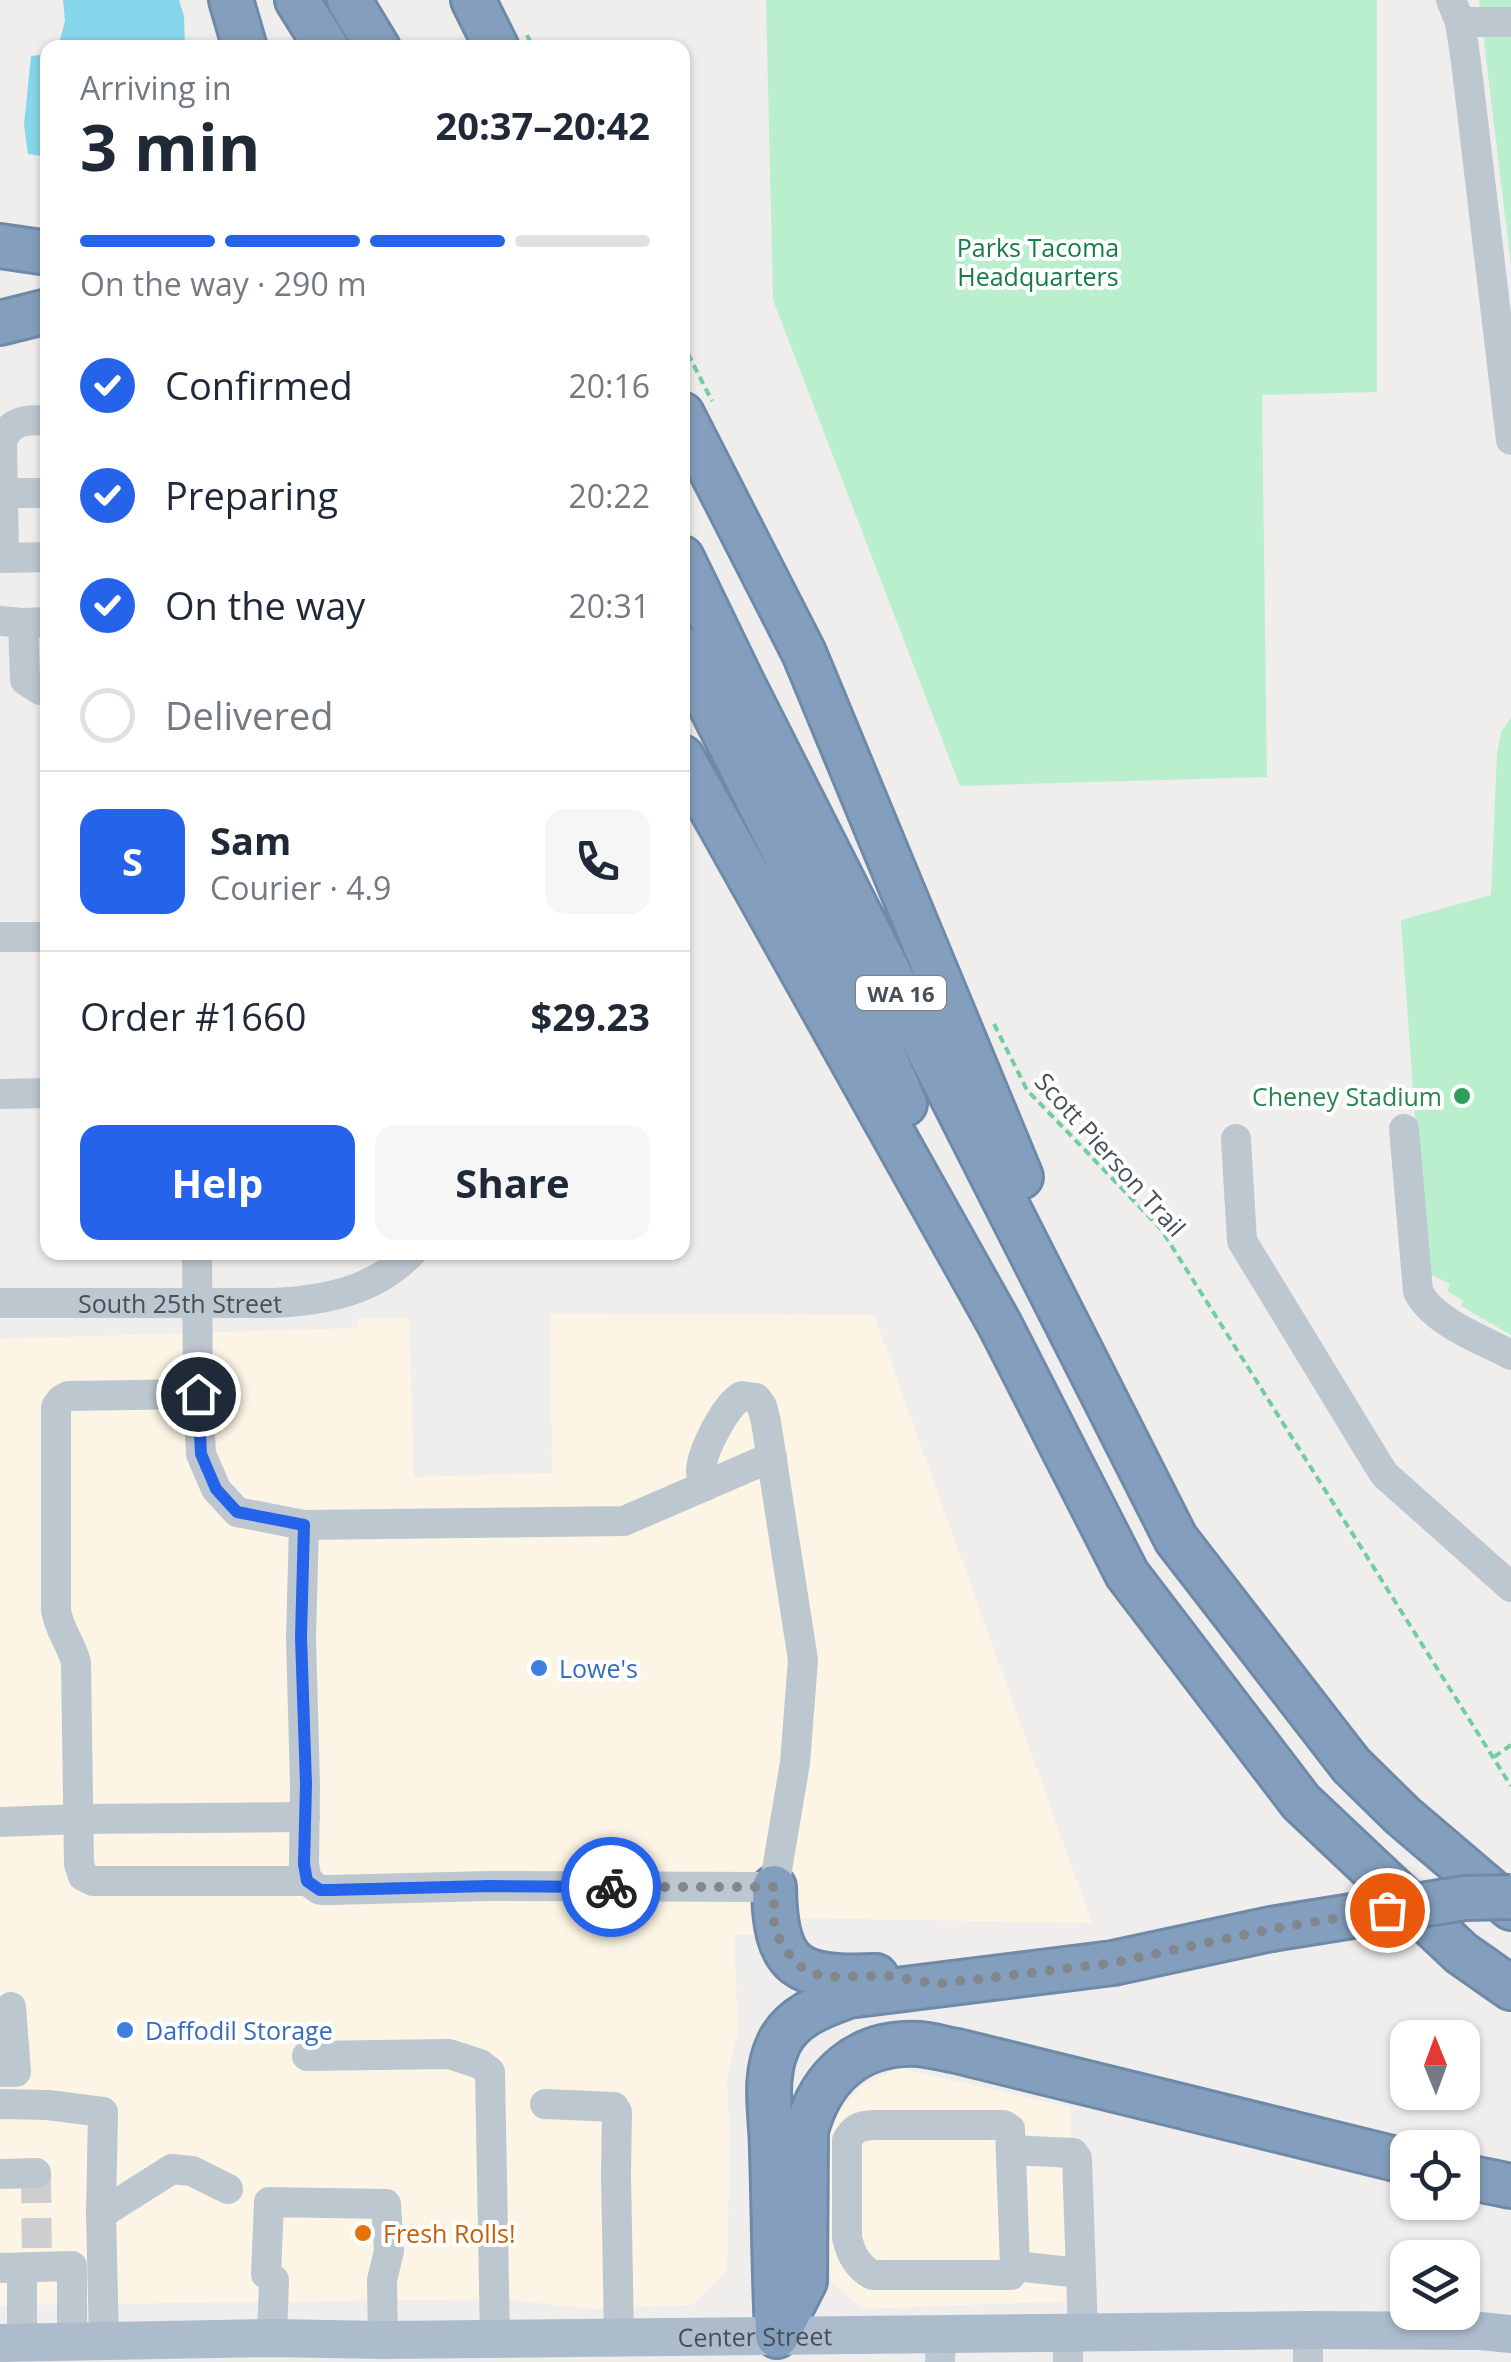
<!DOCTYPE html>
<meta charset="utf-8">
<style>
:root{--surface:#fff;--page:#f6f6f7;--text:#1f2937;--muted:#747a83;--line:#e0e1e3;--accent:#2563eb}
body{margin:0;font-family:"Open Sans",sans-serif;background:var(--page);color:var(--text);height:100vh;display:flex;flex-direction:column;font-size:38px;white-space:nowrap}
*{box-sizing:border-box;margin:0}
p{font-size:32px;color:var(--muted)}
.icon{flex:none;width:55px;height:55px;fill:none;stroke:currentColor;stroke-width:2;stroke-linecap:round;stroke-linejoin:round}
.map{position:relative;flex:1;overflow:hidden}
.panel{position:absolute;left:40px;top:40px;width:650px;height:1220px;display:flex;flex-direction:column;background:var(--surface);border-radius:20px;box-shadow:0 2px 8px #0004}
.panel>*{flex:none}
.needle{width:65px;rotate:359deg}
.buttons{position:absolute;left:1390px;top:2020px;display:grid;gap:20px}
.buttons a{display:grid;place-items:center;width:90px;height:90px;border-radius:20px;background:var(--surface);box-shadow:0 2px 8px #0004;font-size:50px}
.pin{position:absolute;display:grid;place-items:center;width:85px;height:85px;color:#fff;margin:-42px;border:5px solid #fff;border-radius:50%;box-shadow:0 2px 10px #0007}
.courier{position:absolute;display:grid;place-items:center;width:100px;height:100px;margin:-50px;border:8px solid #2563eb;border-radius:50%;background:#fff;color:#222;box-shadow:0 2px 12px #0007}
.head em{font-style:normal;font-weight:700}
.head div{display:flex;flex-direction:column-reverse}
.head{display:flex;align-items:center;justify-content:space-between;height:170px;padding:0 40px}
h1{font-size:65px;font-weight:700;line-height:75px}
.bar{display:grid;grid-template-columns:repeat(4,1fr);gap:15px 10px;align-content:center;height:120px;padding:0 40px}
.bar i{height:12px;border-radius:8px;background:var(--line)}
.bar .current{background:var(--accent)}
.bar p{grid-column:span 4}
.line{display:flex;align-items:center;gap:25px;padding:0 40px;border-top:2px solid var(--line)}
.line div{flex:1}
.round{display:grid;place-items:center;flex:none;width:105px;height:105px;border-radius:20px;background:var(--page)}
ol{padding:0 40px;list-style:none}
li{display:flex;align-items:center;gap:30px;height:110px}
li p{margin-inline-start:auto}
li .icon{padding:10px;border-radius:50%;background:var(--accent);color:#fff;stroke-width:4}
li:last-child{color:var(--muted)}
li i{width:55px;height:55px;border:5px solid var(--line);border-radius:50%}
.action{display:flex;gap:20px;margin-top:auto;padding:20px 40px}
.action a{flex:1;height:115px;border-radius:20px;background:var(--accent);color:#fff;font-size:40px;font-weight:700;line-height:115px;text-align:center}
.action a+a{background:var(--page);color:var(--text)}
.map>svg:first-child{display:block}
.commercial{fill:#fcf5e5}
.green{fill:#baefce}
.water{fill:#86d7ec}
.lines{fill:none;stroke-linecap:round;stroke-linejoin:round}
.minor-tunnel{stroke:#ceced0;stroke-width:30;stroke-dasharray:30 15;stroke-linecap:butt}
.highway-casing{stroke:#6f8aa9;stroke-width:48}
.path{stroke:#72cda0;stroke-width:4;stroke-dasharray:8 5;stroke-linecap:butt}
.minor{stroke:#bdc7d0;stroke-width:30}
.major{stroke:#acbccd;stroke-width:38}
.highway{stroke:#849fbd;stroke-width:42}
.highway-bridge-casing{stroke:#6f8aa9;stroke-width:48;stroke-linecap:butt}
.highway-bridge{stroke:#849fbd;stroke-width:42}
.done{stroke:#81878d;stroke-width:10;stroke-dasharray:0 18}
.route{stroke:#2563eb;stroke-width:12}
.leisure-dot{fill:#2e9e5b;stroke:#fff;stroke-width:4}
.shop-dot{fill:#3f7fe0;stroke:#fff;stroke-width:4}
.food-dot{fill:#e8710a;stroke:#fff;stroke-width:4}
.labels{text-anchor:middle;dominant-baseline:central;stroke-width:8;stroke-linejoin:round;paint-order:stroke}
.shield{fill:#fff;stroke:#7d848c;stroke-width:2.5}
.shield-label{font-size:22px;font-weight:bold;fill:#45505a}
.park-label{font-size:25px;fill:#167c49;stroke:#fff}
.leisure-label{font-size:25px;fill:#27864d;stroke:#fff;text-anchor:end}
.street-label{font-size:25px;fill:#45505a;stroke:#fff}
.shop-label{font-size:25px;fill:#366cbe;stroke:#fff;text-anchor:start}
.food-label{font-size:25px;fill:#c56008;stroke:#fff;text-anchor:start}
</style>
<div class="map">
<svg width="1511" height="2362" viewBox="0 0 1511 2362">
<rect width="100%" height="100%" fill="#f0eded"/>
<!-- commercial -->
<path class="commercial" d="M550,1314L874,1315L1092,1923L802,1918L801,1934L734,1935L738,2031L727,2078L730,2138L727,2271L692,2305L594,2309L500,2299L0,2305V1339L357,1328L358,1318H409L414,1477L552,1473Z
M898,2068L1070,2107L1074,2301L862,2309L831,2281L826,2204L829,2124L860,2087Z"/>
<!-- green -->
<path class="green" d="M766,0H1377V392L1262,395L1267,777L960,786L773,300Z
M1479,0H1511V266Z
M1511,718V1335L1461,1306L1464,1301L1447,1291L1450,1284L1426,1272L1401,920L1491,895L1497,753L1501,732Z"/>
<!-- water -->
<path class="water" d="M63,0H179L184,16L185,47H58L65,21Z
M47,54H48L47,161L42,156L28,154L24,125L31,56Z"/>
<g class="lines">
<!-- minor-tunnel -->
<path class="minor-tunnel" d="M36,2173L37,2267"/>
<defs>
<path id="highway" d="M231,0L245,48
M297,0L327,48
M349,0L378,48
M473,0L497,48
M0,246L48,253
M0,323L48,311
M682,414L804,653L1021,1177
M682,558L743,684L1176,1539L1351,1765L1403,1816L1511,1908
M682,649L872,1028L905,1104
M682,757L1000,1325L1127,1574L1301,1802L1461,1953L1511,1988
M774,1887C775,1970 798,1979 876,1976
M1462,2176L1511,2186
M777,2331C774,2271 774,2211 772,2151C772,2115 762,2078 779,2043C792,2016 821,2006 848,1996L1113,1963L1271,1929
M777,2336L805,2281L806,2131C821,2075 859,2041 919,2044C931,2045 945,2049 957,2051L1408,2162"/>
</defs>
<!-- highway casing -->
<use href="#highway" class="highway-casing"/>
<!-- path -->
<path class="path" d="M527,35L533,48
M682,342L712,401
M994,1024L1027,1090L1161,1229L1511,1786
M1494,1757L1511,1745"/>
<!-- minor -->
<g class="minor">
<path d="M1451,0L1460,22L1466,62L1511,440"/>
<path d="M1460,22H1511"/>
<path d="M48,420C27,420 11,419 2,441L4,558L48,557"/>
<path d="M3,493H48"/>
<path d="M0,621L23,623L48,622"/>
<path d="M23,623L25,680L40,690H48"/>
<path d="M0,937H48"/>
<path d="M0,1094L48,1093"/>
<path d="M1404,1129L1418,1291C1431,1321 1483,1340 1511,1355"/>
<path d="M1236,1139L1242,1241L1379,1466L1385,1475L1511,1587"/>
<path d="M197,1252L198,1394L201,1454L216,1489L237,1512L304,1525L624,1521L772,1457"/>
<path id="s1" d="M0,1303H275C326,1300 375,1291 412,1252"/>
<path d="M198,1394L68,1396L61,1400L56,1407V1610C59,1631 72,1644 76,1663L79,1864L83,1876L93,1881H307L320,1890H330L489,1886L774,1887L795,1763L803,1660L766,1422L762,1406L756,1398L742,1396C726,1404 702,1451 701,1470C701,1474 703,1482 705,1486"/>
<path d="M304,1525L301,1637L305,1785L304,1864L307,1881"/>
<path d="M0,1822L80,1819L305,1817"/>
<path d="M307,2056L449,2054L480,2064L490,2072L495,2339"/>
<path d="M0,2072H16L11,2007"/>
<path d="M0,2104L48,2105L103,2112L101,2214L104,2340"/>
<path d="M545,2104L614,2107L617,2112L616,2174L619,2336"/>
<path d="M873,2125H1004L1010,2129L1015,2266L1011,2275H872C857,2266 851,2254 847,2238V2140C854,2128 859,2126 873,2125Z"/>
<path d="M1012,2150L1073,2153L1077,2158L1083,2333"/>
<path d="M0,2174L36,2173"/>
<path d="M101,2214L172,2169L192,2171L228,2189"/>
<path d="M1015,2266L1080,2273"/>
<path d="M0,2268L72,2266V2340"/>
<path d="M1308,2330V2362"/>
<path d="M1068,2334V2362"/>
<path d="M272,2338L274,2280L266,2274L269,2202L386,2204L389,2251L382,2280L383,2340"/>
<path d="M22,2342V2268"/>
<path d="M940,2362L941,2335"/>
</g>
<!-- major -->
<path class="major" id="s2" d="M0,2343L272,2338L383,2340L1308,2330L1480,2331L1511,2334"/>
<!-- highway -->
<use href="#highway" class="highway"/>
<defs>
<path id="highway-bridge" d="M1271,1929L1465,1898L1511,1897"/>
</defs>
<!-- highway-bridge casing -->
<use href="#highway-bridge" class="highway-bridge-casing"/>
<!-- highway-bridge -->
<use href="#highway-bridge" class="highway-bridge"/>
</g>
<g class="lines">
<!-- done -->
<path class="done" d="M611,1887H774V1922L778,1937L795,1963L809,1972L826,1977L890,1976L936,1984L1113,1963L1271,1929L1387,1910"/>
<!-- route -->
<path class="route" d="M198,1394L201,1454L216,1489L237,1512L304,1525L301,1637L306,1784L304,1864L307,1881L320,1890H330L489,1886L611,1887"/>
</g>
<!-- markers -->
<circle class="leisure-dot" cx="1462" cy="1096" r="10"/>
<g class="shop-dot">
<circle cx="539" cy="1668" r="10"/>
<circle cx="125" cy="2030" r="10"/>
</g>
<circle class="food-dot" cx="363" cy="2233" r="10"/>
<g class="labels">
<!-- shield labels -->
<rect class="shield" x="856" y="976" width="90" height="34" rx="8"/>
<g class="shield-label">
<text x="901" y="993">WA 16</text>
</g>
<!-- park labels -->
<g class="park-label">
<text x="1038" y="247">Parks Tacoma<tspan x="1038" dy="29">Headquarters</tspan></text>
</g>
<!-- leisure labels -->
<g class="leisure-label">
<text x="1442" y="1096">Cheney Stadium</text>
</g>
<!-- street labels -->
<g class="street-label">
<text transform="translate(1111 1154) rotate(48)">Scott Pierson Trail</text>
<text stroke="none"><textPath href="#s1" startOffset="180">South 25th Street</textPath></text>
<text stroke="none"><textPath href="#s2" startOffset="755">Center Street</textPath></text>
</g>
<!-- shop labels -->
<g class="shop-label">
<text x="559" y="1668">Lowe's</text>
<text x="145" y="2030">Daffodil Storage</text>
</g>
<!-- food labels -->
<g class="food-label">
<text x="383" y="2233">Fresh Rolls!</text>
</g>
</g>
</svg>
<div class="buttons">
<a><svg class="needle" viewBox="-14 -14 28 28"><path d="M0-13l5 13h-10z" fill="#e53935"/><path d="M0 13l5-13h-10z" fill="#747a83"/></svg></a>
<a><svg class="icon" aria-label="locate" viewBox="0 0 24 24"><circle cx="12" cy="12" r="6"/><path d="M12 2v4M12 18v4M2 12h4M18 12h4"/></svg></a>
<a><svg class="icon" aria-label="layers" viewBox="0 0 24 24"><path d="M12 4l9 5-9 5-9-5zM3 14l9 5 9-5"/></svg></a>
</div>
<div class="pin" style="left:1387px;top:1910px;background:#ea580c"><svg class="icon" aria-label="bag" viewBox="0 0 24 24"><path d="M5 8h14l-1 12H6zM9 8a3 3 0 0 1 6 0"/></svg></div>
<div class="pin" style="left:198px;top:1394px;background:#1f2937"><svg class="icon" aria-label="home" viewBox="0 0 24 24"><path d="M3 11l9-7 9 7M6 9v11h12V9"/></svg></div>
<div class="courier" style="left:611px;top:1887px"><svg class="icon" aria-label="bike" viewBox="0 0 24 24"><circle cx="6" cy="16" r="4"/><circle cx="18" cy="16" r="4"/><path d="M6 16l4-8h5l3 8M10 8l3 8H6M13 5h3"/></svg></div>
<section class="panel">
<div class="head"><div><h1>3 min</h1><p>Arriving in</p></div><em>20:37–20:42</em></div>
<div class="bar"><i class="current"></i><i class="current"></i><i class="current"></i><i></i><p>On the way · 290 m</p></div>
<ol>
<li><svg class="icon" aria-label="check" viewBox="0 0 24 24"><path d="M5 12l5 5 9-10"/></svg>Confirmed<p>20:16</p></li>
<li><svg class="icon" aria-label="check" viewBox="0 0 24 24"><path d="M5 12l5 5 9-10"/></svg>Preparing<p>20:22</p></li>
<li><svg class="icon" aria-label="check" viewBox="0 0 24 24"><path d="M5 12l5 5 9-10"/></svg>On the way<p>20:31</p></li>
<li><i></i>Delivered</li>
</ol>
<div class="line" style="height:180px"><b class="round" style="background:var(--accent);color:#fff">S</b><div><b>Sam</b><p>Courier · 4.9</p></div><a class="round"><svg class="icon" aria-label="phone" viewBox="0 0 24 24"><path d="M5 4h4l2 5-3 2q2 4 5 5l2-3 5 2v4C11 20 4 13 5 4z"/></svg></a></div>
<div class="line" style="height:130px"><div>Order #1660</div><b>$29.23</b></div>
<div class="action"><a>Help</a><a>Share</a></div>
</section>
</div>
